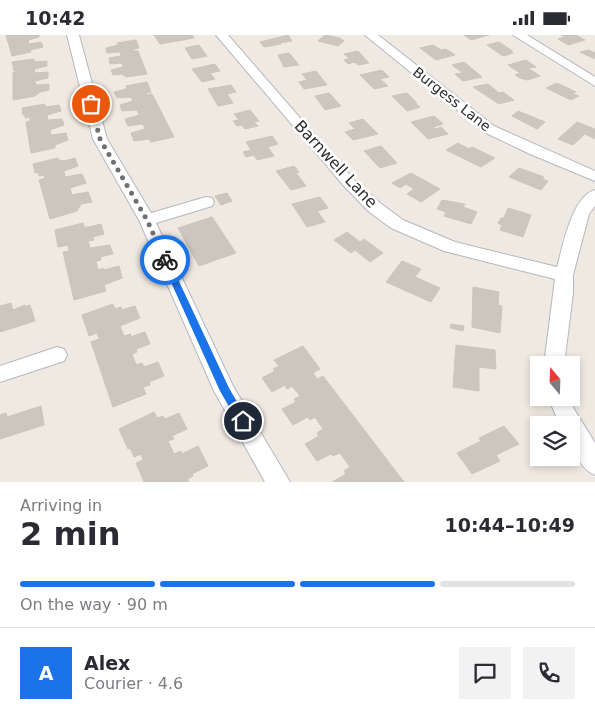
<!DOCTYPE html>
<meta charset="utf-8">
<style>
:root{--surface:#fff;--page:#f2f2f3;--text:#2b2b33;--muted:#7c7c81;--line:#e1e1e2;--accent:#1a73e8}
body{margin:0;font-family:"DejaVu Sans",sans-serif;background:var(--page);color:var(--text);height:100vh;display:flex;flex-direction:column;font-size:19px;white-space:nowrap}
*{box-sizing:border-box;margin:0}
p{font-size:16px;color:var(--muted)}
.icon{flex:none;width:28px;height:28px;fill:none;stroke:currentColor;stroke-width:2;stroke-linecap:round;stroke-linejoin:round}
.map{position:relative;height:447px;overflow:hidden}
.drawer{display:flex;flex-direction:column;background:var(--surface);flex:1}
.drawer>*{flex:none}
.needle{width:32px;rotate:341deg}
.buttons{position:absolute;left:530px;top:321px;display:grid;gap:10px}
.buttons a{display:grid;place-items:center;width:50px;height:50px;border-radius:0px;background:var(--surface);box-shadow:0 2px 8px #0003;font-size:25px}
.pin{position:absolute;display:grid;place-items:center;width:42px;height:42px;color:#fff;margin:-21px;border:2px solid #fff;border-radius:50%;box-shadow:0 1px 5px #0007}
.courier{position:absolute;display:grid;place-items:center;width:50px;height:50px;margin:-25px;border:4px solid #1a73e8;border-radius:50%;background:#fff;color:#222;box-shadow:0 1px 6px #0007}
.overview em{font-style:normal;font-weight:800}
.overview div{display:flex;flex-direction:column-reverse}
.overview{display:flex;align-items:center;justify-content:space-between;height:85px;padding:0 20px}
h1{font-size:32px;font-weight:800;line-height:38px}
.bar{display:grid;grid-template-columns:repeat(4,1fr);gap:8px 5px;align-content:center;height:60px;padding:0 20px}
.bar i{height:6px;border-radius:4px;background:var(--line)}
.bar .current{background:var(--accent)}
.bar p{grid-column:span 4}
.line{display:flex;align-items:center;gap:12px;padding:0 20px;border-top:1px solid var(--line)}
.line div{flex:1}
.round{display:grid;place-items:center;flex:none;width:52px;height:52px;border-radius:0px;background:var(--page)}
.status{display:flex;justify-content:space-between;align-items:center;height:35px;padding:0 25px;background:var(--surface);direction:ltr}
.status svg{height:14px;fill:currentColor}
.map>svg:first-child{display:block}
.building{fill:#cbc7bf;stroke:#cbc5ba}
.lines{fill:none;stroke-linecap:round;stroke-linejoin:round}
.minor-casing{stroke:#b4b7c1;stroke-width:2}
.minor{fill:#fff;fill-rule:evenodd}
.route{fill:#1a73e8}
.done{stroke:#726f6d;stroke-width:5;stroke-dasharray:0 9}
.labels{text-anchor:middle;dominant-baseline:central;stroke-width:5;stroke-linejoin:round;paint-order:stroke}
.far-street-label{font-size:14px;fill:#2e2e2e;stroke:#fff}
.street-label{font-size:16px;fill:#2e2e2e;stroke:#fff}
</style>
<div class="status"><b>10:42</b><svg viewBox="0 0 49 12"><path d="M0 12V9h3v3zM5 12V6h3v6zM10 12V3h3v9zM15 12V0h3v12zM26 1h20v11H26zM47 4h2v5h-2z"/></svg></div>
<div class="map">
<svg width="595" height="447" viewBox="0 0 595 447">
<rect width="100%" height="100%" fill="#efe9e1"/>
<!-- building -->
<path class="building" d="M6,0H39V2L28,5L29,9L41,7L43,12L30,15L31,17L12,21Z
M154,0H192L194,3L160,9Z
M288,0L292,6L280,8L281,9L264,12L260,7Z
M325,0L340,3L344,6L338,11L318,6Z
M464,0H489L471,5Z
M561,0H576L585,5L568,10L558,4L565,2Z
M136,5L139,13L134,14V16H138L147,39L126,42L122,39L113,40L111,35L123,32L122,28L110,29L109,23L121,21L120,17L107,18L106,13L118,10L117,8Z
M499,7L511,15L513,18L503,21L487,10Z
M199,10L207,21L192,24L185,13Z
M433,10L441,15L446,14L455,20L436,25L420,13Z
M589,15L595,18V24L580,17Z
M358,16L369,28L358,30L354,27L348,29L344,25L349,23L344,19Z
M289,18L299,30L284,32L278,20Z
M34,24V27L47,26V31L34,34L35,38L48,37V43L35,46L36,50L49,49V55L40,57L35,61L13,65V38L18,36H14L12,27Z
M526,25L536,32L528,33L540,41L527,45L520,43L515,40L520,38L508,30Z
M464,27L482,42L463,46L455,39L463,38L452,30Z
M215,29L220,36L210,38L215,44L202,47L192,34Z
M382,35L389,42L380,44L388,51L374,54L360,40Z
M316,36L327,50L304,54L299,47L307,45L302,39Z
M147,47L151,57L146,58L147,60L152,59L174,102L151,107L149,104L134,106L131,98L145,94L143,89L128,91L125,84L139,80L137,75L122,76L120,70L133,66L131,62L117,63L114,57L123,55L127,53L126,51Z
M557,48L576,57L571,58L579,61L571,65L546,53Z
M488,49L499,58L503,57L514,65L499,69L473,52Z
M231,50L236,57L227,59L233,68L218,71L208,54Z
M329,58L341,71L325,75L315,61Z
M407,58L417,68H415L420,72L407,76L392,61Z
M45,69V72L59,70L61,76L47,80L48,85L62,84L64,90L50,95L51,100L66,98L68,105L55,110V113L31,118L26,87L30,86V82L25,83V80H23L22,73Z
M250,75L259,86L254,87L258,91L245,94L242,90L237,91L233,86L239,85L234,79Z
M518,76L545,87L537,94L512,81Z
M434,81L443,89L433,92L436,94L441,92L448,99L428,104L411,87Z
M363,84L378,99L353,105L345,97L355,94L349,88Z
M577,87L595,94V104L585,99L573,110L558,104Z
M272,101L278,109L268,112L274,121L257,125L254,120L246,122L243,117L251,115L246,107Z
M458,108L469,114L472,112L495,123L481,132L446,115Z
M381,111L397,128L380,133L364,116Z
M58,123L59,125L64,126L75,123L78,131L64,136L65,142L82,139L86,148L70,153L72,160L88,157L92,167L81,169L77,176L50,184L39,145L45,143L44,140L39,141L38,137L35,138L33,129Z
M294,131L299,137L296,138L306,151L291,155L276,136Z
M519,133L544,142L542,144L548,146L541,155L509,142Z
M411,138L440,154L421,167L407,159L414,154L406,149L400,153L392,148Z
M227,158L232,166L221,170L215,161Z
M320,162L328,173L317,176L325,187L307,192L292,169Z
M442,165L465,169L463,172L477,177L471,189L444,181L446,177L437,174Z
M508,173L531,180L523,202L500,195L502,190L498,188L501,183H504Z
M212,182L236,218L199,231L178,193Z
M83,188L84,192H89L101,189L104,199L93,202L94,205L88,206L90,213L110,210L113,219L100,222L101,225L96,226L98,235L103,233L104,235L119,231L122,243L104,250L106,256L74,265L63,217L69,216L68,210L58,212L55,195Z
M347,197L360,207L364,204L383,218L370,227L355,215L351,218L334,205Z
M402,226L421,234L415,242L440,253L431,267L386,247Z
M473,252L499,257L498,270L502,271L500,298L472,292Z
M11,268L13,275L25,270V272L30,270L35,286L0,297V271Z
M113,269L115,274L121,272L122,275L135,271L140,283L120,291L124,301L131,299L130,302L145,297L150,309L136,314L137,317L132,319L136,330L142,328L144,332L158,327L164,341L149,347L150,350L143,352L146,359L113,372L91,307L99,304L97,298L89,301L82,280Z
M451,289L464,291L463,296L450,293Z
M456,310L495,315L496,334L479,332V356L453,352Z
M303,311L320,334L313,338L317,344L323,341L404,447H332L346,439L344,436L350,432L340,418L333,421L331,419L317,426L305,409L319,401L317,398L323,394L315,382L310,385L308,382L293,390L282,374L296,367L294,364L300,361L292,351L287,354L285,350L272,357L262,343L275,336L273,334L279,331L274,325Z
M41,371L44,390L0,404V380L6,378L7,382Z
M154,377L157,383L163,381L165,384L179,378L187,394L172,401L174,404L168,406L174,419L181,416L182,419L198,411L208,431L192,439L193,441L187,444L189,447H144L136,428L143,425L141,419L134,422L130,413L128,414L119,394Z
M504,391L519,409L496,420L500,426L472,439L457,418L481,406L479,403Z"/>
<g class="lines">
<defs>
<path id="minor" d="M67,0H79L107,104L151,178L206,162L212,163L214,167L212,171L156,188L233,351L290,447H265L214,356L139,185L93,104Z
M216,0H228L354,145L380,168L403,185L455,207L557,232C563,211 572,161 595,155V171L589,179L573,240V258L564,330H544L555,244L444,216L391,193L368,176L344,151Z
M365,0H378L494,91L595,136V146L530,119L484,97Z
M513,0H527L595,42V51Z
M57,312L64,314L67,320L64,326L0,347V331Z
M548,362H570L574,374L595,408V440C576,432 571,408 571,390H560Z"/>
</defs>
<!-- minor casing -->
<use href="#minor" class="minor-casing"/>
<!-- minor -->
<use href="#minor" class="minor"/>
</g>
<!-- route -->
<path class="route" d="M162,223L169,225L229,353L248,386L246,389H239L220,356L161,225Z"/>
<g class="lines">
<!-- done -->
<path class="done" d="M91,69L100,104L147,185L165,225"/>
</g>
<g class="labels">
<!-- far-street labels -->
<g class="far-street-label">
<text transform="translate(452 64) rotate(38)">Burgess Lane</text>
</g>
<!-- street labels -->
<g class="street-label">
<text transform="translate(336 129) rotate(47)">Barnwell Lane</text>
</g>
</g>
</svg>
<div class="buttons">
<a><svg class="needle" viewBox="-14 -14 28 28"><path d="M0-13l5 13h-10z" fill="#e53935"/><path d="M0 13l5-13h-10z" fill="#7c7c81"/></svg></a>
<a><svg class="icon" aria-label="layers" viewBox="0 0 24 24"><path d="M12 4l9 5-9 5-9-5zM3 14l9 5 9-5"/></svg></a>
</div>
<div class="pin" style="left:91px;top:69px;background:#ea580c"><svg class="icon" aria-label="bag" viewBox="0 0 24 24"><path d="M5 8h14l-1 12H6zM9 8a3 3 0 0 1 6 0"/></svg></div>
<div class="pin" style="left:243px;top:386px;background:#1f2937"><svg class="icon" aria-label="home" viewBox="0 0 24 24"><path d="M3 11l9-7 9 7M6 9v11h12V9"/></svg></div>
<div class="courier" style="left:165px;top:225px"><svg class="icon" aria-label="bike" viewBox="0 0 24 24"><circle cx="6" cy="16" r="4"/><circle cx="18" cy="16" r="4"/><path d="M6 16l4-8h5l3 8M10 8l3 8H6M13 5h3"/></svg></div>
</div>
<section class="drawer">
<div class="overview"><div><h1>2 min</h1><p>Arriving in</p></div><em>10:44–10:49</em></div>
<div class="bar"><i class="current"></i><i class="current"></i><i class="current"></i><i></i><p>On the way · 90 m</p></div>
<div class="line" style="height:90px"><b class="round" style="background:var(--accent);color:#fff">A</b><div><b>Alex</b><p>Courier · 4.6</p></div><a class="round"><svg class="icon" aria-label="chat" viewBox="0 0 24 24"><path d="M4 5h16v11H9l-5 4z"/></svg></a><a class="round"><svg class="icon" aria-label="phone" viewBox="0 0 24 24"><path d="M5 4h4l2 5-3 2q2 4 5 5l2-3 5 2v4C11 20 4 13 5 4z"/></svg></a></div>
</section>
